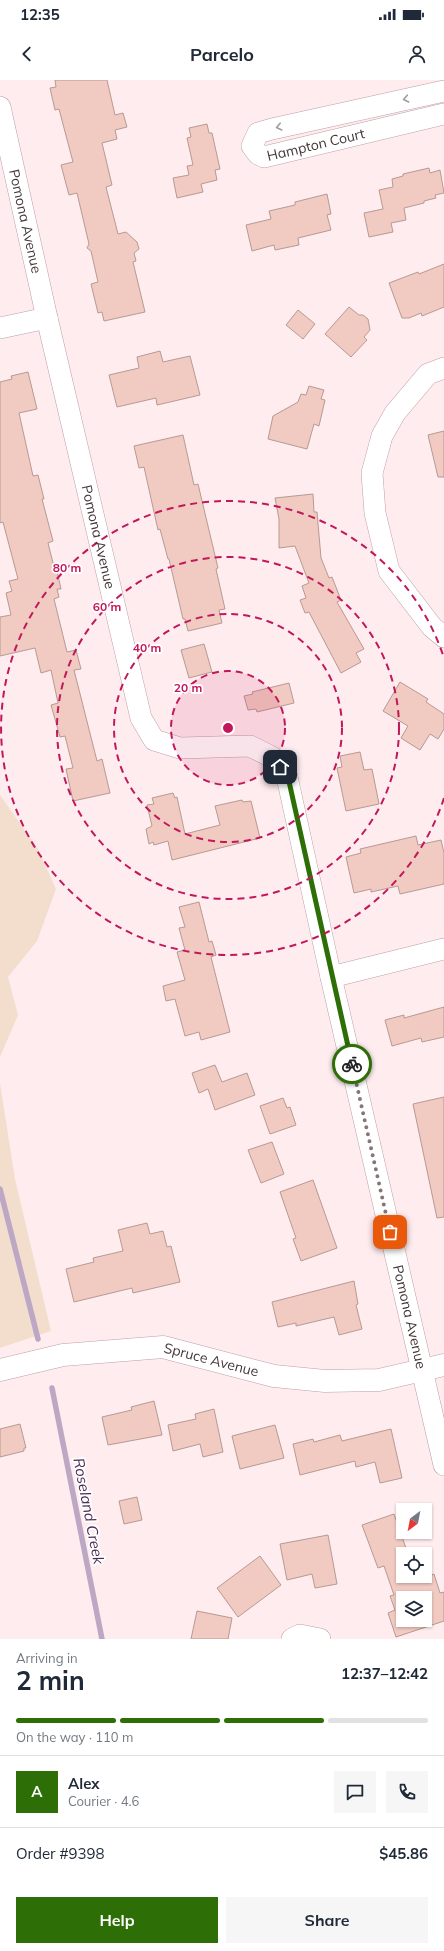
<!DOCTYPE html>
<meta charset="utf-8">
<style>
:root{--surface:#fff;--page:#f6f6f7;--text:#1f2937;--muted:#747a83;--line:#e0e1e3;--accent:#2d6f06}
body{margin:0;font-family:Mulish,sans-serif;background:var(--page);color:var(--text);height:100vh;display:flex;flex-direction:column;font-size:15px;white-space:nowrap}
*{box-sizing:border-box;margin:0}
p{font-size:13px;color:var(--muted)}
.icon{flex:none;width:22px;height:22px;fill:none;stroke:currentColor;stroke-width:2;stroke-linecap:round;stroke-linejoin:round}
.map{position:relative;height:1559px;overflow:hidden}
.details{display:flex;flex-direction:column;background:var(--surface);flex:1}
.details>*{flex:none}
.needle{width:26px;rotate:212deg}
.buttons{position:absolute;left:396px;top:1423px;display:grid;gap:8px}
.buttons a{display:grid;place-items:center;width:36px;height:36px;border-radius:0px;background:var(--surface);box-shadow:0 1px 3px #0004;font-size:20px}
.pin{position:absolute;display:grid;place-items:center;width:34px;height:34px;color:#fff;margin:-17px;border-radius:8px;box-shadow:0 2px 6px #0006}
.courier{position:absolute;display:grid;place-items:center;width:40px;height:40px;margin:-20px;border:3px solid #2d6f06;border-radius:50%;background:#fff;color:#222;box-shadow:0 1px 5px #0007}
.head em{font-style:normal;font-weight:700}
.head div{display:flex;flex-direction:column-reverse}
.head{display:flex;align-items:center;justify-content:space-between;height:68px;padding:0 16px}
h1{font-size:26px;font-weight:700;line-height:30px}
.bar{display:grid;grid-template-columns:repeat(4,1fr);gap:6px 4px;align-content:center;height:48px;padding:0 16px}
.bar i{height:5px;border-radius:3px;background:var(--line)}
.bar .active{background:var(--accent)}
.bar p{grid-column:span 4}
.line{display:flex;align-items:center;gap:10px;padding:0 16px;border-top:1px solid var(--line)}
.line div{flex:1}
.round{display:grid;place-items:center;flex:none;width:42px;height:42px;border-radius:0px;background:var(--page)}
.primary-button{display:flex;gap:8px;margin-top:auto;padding:8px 16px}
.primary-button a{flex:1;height:46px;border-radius:0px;background:var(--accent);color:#fff;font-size:16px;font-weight:700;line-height:46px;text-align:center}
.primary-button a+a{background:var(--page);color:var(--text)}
.status{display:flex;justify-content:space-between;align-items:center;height:28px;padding:0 20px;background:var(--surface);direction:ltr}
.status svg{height:11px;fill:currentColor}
header{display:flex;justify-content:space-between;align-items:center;height:52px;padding:0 16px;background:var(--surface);font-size:18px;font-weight:700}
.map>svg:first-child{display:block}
.green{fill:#f3dece}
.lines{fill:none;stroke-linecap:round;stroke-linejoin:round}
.stream{stroke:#bca8c5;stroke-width:5.5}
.building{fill:#f1cac1;stroke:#b69a93;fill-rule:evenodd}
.street-casing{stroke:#bda0a5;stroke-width:22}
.secondary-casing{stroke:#bda0a5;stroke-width:23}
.street{stroke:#fff;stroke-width:21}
.secondary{stroke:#fff;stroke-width:22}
.oneway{stroke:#a29c9c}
.done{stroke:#857779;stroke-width:4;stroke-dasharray:0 7.2}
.route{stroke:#2d6f06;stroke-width:5}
.ring{fill:none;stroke:#c2185b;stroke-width:2;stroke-dasharray:7 5}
.labels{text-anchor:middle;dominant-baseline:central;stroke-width:3.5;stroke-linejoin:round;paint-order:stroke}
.street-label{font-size:14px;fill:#44383a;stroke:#fff}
.water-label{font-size:15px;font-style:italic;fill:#492d55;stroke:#fff}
.centre{fill:#c2185b;stroke:#fff;stroke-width:2}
.ring-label{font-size:12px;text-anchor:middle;font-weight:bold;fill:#c2185b;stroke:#fff;stroke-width:3.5;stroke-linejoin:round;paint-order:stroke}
</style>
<div class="status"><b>12:35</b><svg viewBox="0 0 49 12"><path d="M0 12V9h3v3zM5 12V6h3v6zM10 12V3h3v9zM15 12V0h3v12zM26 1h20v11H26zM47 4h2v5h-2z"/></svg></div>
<header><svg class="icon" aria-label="back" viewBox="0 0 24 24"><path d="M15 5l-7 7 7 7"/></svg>Parcelo<svg class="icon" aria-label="person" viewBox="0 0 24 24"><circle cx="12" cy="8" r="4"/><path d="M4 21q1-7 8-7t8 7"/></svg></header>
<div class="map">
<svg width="444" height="1559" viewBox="0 0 444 1559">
<rect width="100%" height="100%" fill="#ffecef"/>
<!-- green -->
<path class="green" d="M0,715L38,769L56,809L37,861L8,897L18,935L0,977Z
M0,1003L15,1099L51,1251L0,1268Z"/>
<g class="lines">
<!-- stream -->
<path class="stream" d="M0,1109L38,1259
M52,1308L102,1559"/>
</g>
<!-- building -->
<path class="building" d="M55,0H107L115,35L123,33L127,47L115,50L117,59L102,63L112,105L106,107L118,154L126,152L137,162L139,169L134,173L136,181L133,182L145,232L104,241L102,232L98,233L91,204L98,202L91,171L87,168L89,164L77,113L69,115L61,85L73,82L59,29L55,30L50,8L56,7Z
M207,44L209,53H212L220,89L215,90L217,100L201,104L203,112L177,118L173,98L189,95L187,86L193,85L187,58L191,57L189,48Z
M429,88L430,93L440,90L444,113L435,115L436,118L424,121V123L404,128L406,140L391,143L393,152L369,157L364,133L383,129L379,110L393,107L392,99L403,96V94Z
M327,114L331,134L327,135L331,150L298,158L299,165L275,170L274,165L252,171L246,145L271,139L269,131L295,125V122Z
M444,184V227L422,236L421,233L409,238H402L389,203L418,192L419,194Z
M349,227L359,235H363L368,239L370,250L364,257L367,260L351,277L325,254Z
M298,230L315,244L303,259L286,245Z
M160,271L163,282L190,276L200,315L157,325L156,318L117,327L109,295L139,288L137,277Z
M28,292L37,329L19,333L33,396L38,395L44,419H42L53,461L48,463L55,491H57L61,509H57L59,517L54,519L67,572L76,570L81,589L74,590L97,681L102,679L110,713L73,721L66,689L73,688L65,656L60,657L51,625L58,623L51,590L41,593L35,568L0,576V537L11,535L6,513L12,511L9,501L18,499L3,442L0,443V302L12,299L11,296Z
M309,306L324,310L321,319L325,320L319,346L314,344L307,369L268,359L273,336L298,322L301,314L306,315Z
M444,351V397H438L428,355Z
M183,355L194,405L198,404L218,488L216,489L225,529L219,530L222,543L188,551L185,539H183L169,479H168L160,449L158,450L144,387L139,388L134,366Z
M313,414L314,432H317L321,478L329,498L332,497L341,520L337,522L364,569L356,573L361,582L341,593L309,532L305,533L300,520L306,518L302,506L309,503L295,466L279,468V439L275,418Z
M204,564L212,592L189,598L181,570Z
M400,602L428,619L426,622L444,634V649L438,659L430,654L420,670L401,658L408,646L383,631Z
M289,603L294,623L257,632L256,629L248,630L244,616L253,614L252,612Z
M360,672L364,690L372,689L379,724L346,731L337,688L342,687L340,676Z
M173,713L175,718L177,717L185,754L220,745L215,726L242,720L243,722L251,721L260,758L172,780L168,761L154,765L153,762L149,764L146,749L152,746L147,725L154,724L152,718Z
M416,756L418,765L441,760L444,773V804L400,814L398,806L371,812V809L354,813L346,777L361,773L360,769Z
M199,822L209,862L212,861L216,875L211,877L230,952L201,960L199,952L185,956L175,919L166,921L163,906L185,900L177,872L185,870L179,848L185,847L179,827Z
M444,927V957L422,962L421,958L392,966L385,940L404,935V938Z
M215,985L222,1002L247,993L255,1015L215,1030L208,1009L199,1013L192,993Z
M444,1017V1137L437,1138L413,1024Z
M283,1018L287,1028L290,1027L296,1045L270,1054L260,1026Z
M272,1062L284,1094L261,1103L248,1070Z
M313,1100L337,1168L301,1181L293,1159L296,1158L280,1112Z
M147,1143L150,1154L163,1151L167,1167L171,1166L180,1202L133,1213L132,1208L74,1222L66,1189L94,1182L93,1178L123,1171L118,1150Z
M354,1201L358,1224L356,1225L362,1249L339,1255L334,1237L296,1246V1243L278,1247L272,1222Z
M154,1321L162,1355L108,1365L102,1337L132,1330L131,1327Z
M214,1329L223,1372L203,1377L200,1364L173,1371L168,1345L196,1339L195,1334Z
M20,1344L26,1368H24V1371L0,1377V1349Z
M275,1345L284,1378L240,1389L232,1356Z
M391,1349L402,1398L380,1403L375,1382L356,1387L355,1381L300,1395L293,1364L313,1359L314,1362L340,1355L342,1361Z
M137,1417L142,1440L124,1444L119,1421Z
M394,1434L408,1474H403V1496H425V1482H427L432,1495L434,1494L440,1513L444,1512V1541L396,1557L388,1533L395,1530L390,1516L394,1515L384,1486L378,1488L362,1445ZM403,1518H425V1540H403Z
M328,1455L337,1504L315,1508L312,1494L287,1500L280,1464Z
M260,1476L281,1505L238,1537L217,1508Z
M197,1531L232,1538L228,1559H191Z"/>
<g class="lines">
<defs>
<g id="street">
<path id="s1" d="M444,11L272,49L258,53L252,66L258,74L264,77L444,34"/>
<path id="s2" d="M0,27L47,238L141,638L154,660L180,668L250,666L272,677L287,697L331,897L444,1385"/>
<path d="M0,248L47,238"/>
<path d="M444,288L428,294L395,333L382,356L372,393L375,433L389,491L432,547L444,557"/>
<path d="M331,897L444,869"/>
<path d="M292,1559L300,1555L320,1559"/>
</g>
<g id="secondary">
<path id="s3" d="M0,1290L63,1275L163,1267L274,1296L325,1301L379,1300L444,1285"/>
</g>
</defs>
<!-- street casing -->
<use href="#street" class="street-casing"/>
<!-- secondary casing -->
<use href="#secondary" class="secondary-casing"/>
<!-- street -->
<use href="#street" class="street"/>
<!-- secondary -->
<use href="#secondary" class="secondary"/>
</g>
<!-- one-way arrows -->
<defs><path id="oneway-chevron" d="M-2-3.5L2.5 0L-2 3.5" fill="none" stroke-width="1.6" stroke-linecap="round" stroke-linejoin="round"/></defs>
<g class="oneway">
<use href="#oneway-chevron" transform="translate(406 19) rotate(168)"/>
<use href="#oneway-chevron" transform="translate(279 47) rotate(167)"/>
</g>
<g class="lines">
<!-- done -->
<path class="done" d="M352,984L390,1152"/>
<!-- route -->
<path class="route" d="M280,687L288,697L352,984"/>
</g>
<!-- distance rings -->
<circle cx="228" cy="648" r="57" fill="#c2185b" fill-opacity=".12"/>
<g class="ring">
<circle cx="228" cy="648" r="57"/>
<circle cx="228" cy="648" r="114"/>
<circle cx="228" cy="648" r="171"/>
<path d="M444 718A227 227 0 1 1 444 578"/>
</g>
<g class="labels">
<!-- street labels -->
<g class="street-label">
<text stroke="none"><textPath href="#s1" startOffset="275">Hampton Court</textPath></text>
<text stroke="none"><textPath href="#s2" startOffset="117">Pomona Avenue</textPath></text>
<text stroke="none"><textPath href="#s2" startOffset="441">Pomona Avenue</textPath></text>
<text stroke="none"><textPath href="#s2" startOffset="1353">Pomona Avenue</textPath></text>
<text stroke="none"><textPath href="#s3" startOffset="215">Spruce Avenue</textPath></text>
</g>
<!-- water labels -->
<g class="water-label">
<text transform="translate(89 1431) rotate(79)">Roseland Creek</text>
</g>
</g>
<circle cx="228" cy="648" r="6" class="centre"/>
<g class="ring-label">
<text x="67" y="492">80 m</text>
<text x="107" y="531">60 m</text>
<text x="147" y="572">40 m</text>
<text x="188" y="612">20 m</text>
</g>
</svg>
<div class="buttons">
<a><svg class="needle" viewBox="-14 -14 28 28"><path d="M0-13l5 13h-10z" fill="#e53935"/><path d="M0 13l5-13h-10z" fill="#747a83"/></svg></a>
<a><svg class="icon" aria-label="locate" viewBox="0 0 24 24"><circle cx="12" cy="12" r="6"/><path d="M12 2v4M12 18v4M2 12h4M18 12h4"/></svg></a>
<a><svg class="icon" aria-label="layers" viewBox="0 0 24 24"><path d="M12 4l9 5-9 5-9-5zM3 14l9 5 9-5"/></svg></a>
</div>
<div class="pin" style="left:390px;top:1152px;background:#ea580c"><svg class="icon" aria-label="bag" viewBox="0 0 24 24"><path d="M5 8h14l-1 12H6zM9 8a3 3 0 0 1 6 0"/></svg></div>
<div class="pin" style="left:280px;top:687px;background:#1f2937"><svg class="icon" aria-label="home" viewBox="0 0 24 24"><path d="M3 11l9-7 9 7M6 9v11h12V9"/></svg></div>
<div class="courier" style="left:352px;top:984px"><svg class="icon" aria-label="bike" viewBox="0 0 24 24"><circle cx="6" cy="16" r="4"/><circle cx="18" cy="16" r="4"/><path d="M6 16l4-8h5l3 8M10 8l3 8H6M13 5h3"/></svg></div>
</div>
<section class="details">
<div class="head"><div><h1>2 min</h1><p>Arriving in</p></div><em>12:37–12:42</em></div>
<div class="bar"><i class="active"></i><i class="active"></i><i class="active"></i><i></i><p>On the way · 110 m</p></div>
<div class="line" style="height:72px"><b class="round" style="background:var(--accent);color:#fff">A</b><div><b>Alex</b><p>Courier · 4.6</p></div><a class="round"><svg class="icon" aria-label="chat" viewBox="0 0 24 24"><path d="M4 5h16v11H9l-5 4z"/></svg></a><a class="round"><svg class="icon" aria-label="phone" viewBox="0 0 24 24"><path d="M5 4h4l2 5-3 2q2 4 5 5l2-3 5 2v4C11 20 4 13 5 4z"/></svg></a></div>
<div class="line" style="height:52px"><div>Order #9398</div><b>$45.86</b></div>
<div class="primary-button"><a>Help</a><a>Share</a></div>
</section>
